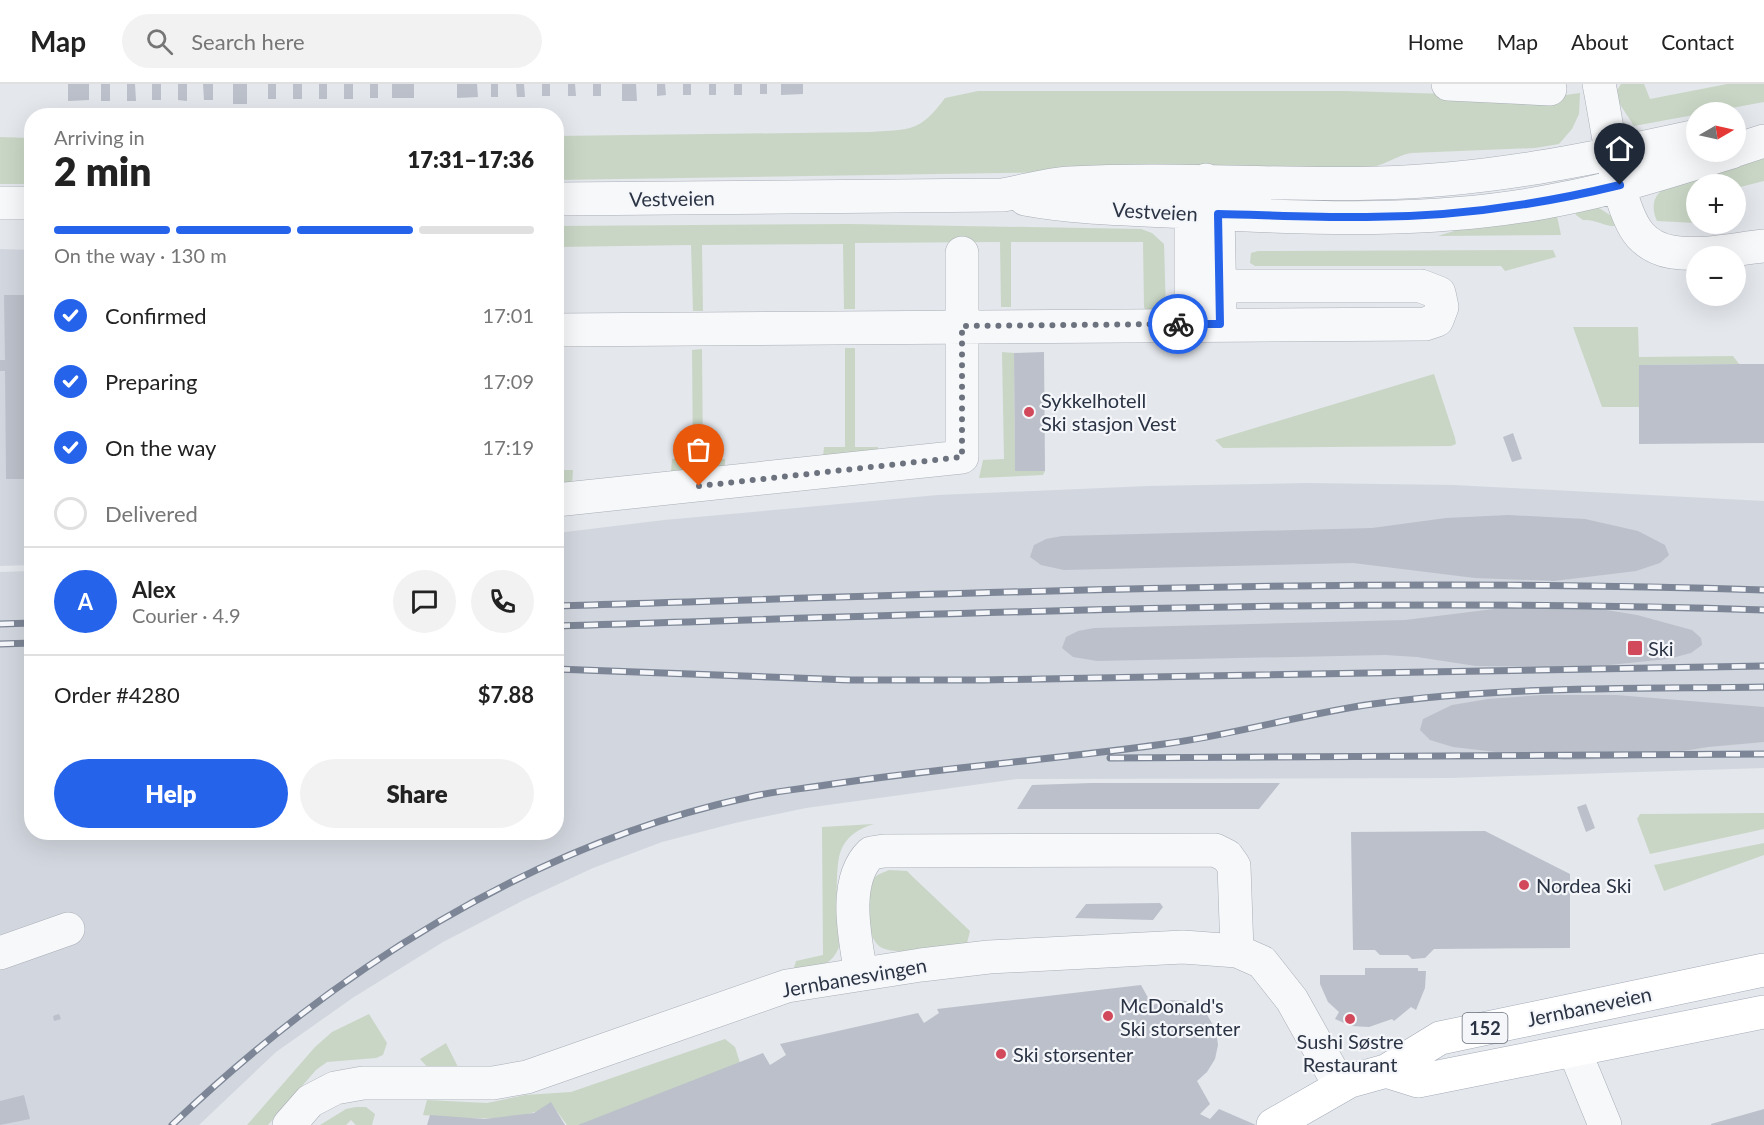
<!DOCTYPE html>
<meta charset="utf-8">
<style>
:root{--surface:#fff;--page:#f2f2f2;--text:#222;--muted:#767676;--line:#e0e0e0;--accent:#2563eb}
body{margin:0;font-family:Lato,sans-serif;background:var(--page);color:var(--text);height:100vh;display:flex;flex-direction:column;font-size:22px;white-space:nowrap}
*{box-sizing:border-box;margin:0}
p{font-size:20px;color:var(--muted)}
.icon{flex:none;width:33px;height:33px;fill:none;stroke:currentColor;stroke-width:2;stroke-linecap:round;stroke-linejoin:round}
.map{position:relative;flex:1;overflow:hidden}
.drawer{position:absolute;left:24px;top:24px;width:540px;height:732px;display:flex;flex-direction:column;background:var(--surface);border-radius:24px;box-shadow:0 6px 24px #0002}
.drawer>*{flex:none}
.needle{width:39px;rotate:81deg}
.controls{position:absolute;left:1686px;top:18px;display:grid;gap:12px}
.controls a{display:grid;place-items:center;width:60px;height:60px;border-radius:50%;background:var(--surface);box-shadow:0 6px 24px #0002;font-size:30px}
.pin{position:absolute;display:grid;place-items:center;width:51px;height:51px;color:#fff;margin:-62px -26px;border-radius:50% 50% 50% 0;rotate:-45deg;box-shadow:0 0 6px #0007}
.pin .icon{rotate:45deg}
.courier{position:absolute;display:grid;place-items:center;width:60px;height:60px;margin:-30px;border:4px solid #2563eb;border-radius:50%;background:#fff;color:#222;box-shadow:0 2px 8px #0007}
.headline em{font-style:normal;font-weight:800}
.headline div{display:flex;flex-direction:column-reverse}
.headline{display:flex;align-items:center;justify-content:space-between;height:102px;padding:0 30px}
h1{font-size:39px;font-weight:800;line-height:45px}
.bar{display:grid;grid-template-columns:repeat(4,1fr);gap:9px 6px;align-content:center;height:72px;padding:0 30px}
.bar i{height:8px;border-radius:4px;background:var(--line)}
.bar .active{background:var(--accent)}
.bar p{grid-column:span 4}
.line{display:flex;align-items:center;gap:15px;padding:0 30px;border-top:2px solid var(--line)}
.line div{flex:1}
.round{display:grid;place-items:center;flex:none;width:63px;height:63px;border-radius:32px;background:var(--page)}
ol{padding:0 30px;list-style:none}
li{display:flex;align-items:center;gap:18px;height:66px}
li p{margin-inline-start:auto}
li .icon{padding:6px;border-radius:50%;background:var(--accent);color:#fff;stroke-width:4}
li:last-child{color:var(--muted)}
li i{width:33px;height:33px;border:3px solid var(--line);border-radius:50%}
.action{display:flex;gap:12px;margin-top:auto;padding:12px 30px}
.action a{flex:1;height:69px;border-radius:36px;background:var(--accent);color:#fff;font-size:24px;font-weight:800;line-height:69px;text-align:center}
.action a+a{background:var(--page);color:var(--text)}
header{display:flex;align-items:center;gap:36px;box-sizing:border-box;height:84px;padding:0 30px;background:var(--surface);border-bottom:2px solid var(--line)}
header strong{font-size:28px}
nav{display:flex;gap:33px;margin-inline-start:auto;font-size:21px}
.search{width:420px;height:54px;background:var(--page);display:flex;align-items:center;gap:15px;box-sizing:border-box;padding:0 21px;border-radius:33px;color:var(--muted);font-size:22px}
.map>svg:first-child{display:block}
.built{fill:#d2d6de}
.green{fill:#c9d6c5}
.building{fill:#bbc0ca}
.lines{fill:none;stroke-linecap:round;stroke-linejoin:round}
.minor-casing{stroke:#a9aeb7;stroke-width:34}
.major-casing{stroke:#a3abb8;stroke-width:34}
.minor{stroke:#f7f8fa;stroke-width:33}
.major{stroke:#fff;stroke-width:33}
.rail-casing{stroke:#7d8696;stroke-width:7}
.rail{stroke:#f4f6f9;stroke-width:4.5;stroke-dasharray:14;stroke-linecap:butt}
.done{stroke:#6c737f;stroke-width:6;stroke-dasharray:0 10.8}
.route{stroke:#2563eb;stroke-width:8}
.poi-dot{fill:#d1495b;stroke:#f4f6f9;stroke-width:2}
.labels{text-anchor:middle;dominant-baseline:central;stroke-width:4.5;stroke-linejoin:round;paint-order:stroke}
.shield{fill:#f4f6f9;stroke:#676e7b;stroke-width:1.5}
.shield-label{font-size:18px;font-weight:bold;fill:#2b3445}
.street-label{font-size:20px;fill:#2b3445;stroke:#f4f6f9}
.poi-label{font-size:20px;fill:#2b3445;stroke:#f4f6f9;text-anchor:start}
</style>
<header>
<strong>Map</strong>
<div class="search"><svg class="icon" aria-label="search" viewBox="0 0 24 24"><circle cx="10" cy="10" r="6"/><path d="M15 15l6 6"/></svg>Search here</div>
<nav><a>Home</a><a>Map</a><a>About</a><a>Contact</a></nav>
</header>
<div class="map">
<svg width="1764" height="1041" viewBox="0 0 1764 1041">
<rect width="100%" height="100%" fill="#e4e7ec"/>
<!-- built -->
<path class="built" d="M0,165L31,166V481L0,482Z
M1309,399L1454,401L1764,417V684L1451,694L1017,695L806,724L735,739L662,758L593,784L524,816L443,858L354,913L276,968L199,1041H0V488L31,487L32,748H556L557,449L664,436L938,411L1148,402Z"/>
<!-- green -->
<path class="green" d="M1621,0H1644L1650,15L1727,0H1764V18L1634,42L1614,11Z
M978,7H1345L1551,13L1580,9L1579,30L1572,45L1559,60L1535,64L1411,69C1396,72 1387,80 1372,83L557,96L556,52L871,48C911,45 920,48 945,14Z
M0,53L31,54V100H0Z
M1764,72V97L1736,104V100H1696V139L1657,137C1652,126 1652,115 1661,107C1677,92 1741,79 1764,72Z
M1596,122L1616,135L1617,142C1605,143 1596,135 1583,136L1576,131L1575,125Z
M1556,127L1561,151L1438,152L1476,140Z
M850,140L1141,145L1152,149L1164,160L1166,228L1146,227L1144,223L1143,158H1011V223H1001L1000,158L855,159V225H844L843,160L702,161L703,227H693L691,161L557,163L556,142Z
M1553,166L1556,173L1505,187L1501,182H1255L1250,179L1251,169L1258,167Z
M1573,243H1638L1639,273L1733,272L1739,280L1639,281V323H1602Z
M845,264H855V363H878V366L823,373L824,363H845Z
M702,265L703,375H725V384L671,387L672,375H693L692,266Z
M1002,268L1014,269L1015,386L1045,387L1043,391L979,394L983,376L1004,375Z
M1434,290L1455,354L1456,360L1451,362L1223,364L1215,356Z
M557,386H573L572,402L557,404Z
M1764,729V745L1650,770L1637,735L1640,730H1646Z
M874,740C859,744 845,753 840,769C834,791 838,839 839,863C832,882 816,884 798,887L794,884L796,877L823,871L822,743Z
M1764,759V771L1664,807L1654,781Z
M889,786L907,787L913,793L970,847L967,859C947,863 895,874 879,862C865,851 863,809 873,795C877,790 883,789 889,786Z
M369,930L387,959L383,971L376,974L327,978L316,986L268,1041H247L315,963L332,948Z
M725,955L735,963L740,979L581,1041H567L553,1022C511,1039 468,1035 423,1031L427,1016L487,1019L525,1011L571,1008Z
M446,959L460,987L429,985L420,975Z
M356,1023H366L375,1030L372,1041H356L351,1036L346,1041H320L346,1025Z"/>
<!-- building -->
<path class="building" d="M68,0H89V16L68,17Z
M101,0H110V17H101Z
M127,0H135L136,17H127Z
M152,0H161V16H152Z
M178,0H187V17L178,16Z
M203,0H213V16H204Z
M233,0H247V20H233Z
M268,0H276V15H268Z
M293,0H302V15H293Z
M319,0H327V15H319Z
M344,0H353V15H344Z
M370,0H378V14H370Z
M392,0H414V14H392Z
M457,0H477L478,13L457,14Z
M491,0H498V13H491Z
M516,0H524L525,13H517Z
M542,0H550V12H542Z
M568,0H575L576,12H568Z
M593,0H601V12H593Z
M622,0H636L637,17H622Z
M657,0H665L666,11L657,12Z
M683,0H691V11H683Z
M709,0H716V11H709Z
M734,0H742V11H734Z
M760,0H767V10H760Z
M781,0H803V10L781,11Z
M4,211H32V395H6L5,287H0V276H5Z
M1044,268L1045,387H1015L1014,269Z
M1739,280H1764V359L1639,360V281Z
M1513,349L1522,375L1512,378L1503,353Z
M1509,431L1585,435L1638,447L1665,461L1669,471L1660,479L1636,487L1554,497L1475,494L1353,479L1064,486L1041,481L1030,473L1034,461L1046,455L1062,452L1372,444L1446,434Z
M1510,523H1588L1637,531L1692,546L1701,554L1702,561L1691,569L1668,575L1590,583H1542L1476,582L1417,573L1385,571L1097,577L1073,573L1062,564L1066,553L1078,547L1094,544L1405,536Z
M1541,611H1616L1764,623V658L1708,663L1641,674L1564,676L1453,663L1430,656L1420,646L1423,635L1452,621L1488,615Z
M1091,699H1280L1259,725H1017L1032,701Z
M1586,720L1595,744L1586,748L1577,723Z
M1485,747L1570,790V864L1434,865L1425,874L1412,875L1408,871H1380L1375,866H1353L1351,748Z
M1160,819L1163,823L1153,836L1075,834L1086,820Z
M1365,884H1418V887H1426L1425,904L1416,926L1411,923L1394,937L1392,935L1369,943L1351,942L1335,935L1339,928L1328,918L1320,900V891H1365Z
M1141,901L1152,921L1172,916L1187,917L1206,929L1216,946L1218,961L1215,975L1207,988L1197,997L1210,1020L1200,1030L1210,1035L1219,1025L1256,1041H578L763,969L770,981L786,971L780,960L918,929L924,939L939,929L937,925Z
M59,930L61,935L54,937L53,932Z
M24,1011L30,1035L0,1041V1017Z
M551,1018L565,1041H427L430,1031L484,1035L534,1029Z
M1764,1025V1041H1711V1040Z"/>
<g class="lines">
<defs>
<path id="minor" d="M1448,0L1550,5
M1599,0C1607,37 1616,123 1640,151C1648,160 1660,166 1672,168C1701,173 1735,165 1764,162
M1736,66L1764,57
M556,115L1003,111C1025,107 1048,100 1070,99C1173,93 1276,102 1378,99C1486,97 1591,75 1696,52
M1025,115C1079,125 1133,125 1188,128C1311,135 1440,140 1561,115C1619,104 1676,85 1732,68
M0,119H32
M1191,240V128L1195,111L1206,96L1218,130L1220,223
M556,246L1425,240L1437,236L1442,223L1439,209L1421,202H1220
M556,416L962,373V169
M0,869L68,845
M861,890C855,854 842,797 871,769L884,767L1215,766L1227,772L1234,782L1237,867
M1575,968L1605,1041
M289,1041L310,1017L335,1004L363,999H493L527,993L787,902L921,881L989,873L1183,863L1237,867L1262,878L1292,916L1340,1002"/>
<path id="major" d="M1386,987L1418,997L1764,928
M1273,1041L1350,997L1386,987L1440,954L1764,886"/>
</defs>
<!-- minor casing -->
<use href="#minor" class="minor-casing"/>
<!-- major casing -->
<use href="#major" class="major-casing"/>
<!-- minor -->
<use href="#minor" class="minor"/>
<!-- major -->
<use href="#major" class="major"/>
<defs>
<path id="rail" d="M556,522C959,510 1361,492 1764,506
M0,540L32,539
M556,542C959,530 1361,512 1764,526
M0,560L32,559
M556,585L851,596H983L1764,582
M1110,674L1764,670
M172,1041C333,888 531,760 750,713C775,707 801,705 826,701C938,684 1051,676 1164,660C1234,651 1302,630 1373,620C1502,602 1634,605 1764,603"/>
</defs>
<!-- rail casing -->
<use href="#rail" class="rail-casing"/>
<!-- rail -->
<use href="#rail" class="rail"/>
</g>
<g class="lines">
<!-- done -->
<path class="done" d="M699,402L962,373V242L1178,240"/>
<!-- route -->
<path class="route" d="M1178,240H1220L1218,130C1264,131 1310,133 1356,133C1445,134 1534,122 1620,101"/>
</g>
<!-- markers -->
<g class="poi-dot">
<circle cx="1029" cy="328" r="6"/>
<rect x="1627" y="556" width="16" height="16" rx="3"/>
<circle cx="1524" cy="801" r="6"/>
<circle cx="1108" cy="932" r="6"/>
<circle cx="1350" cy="935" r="6"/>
<circle cx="1001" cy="970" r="6"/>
</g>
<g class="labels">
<!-- shield labels -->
<rect class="shield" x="1462.5" y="929" width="45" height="30" rx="4.5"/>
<g class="shield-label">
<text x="1485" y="944">152</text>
</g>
<!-- street labels -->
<g class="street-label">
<text transform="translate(672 114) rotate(-1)">Vestveien</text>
<text transform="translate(1155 127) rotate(3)">Vestveien</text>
<text transform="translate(854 893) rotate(-10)">Jernbanesvingen</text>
<text transform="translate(1589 922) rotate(-12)">Jernbaneveien</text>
</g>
<!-- poi labels -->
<g class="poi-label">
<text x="1041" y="316">Sykkelhotell<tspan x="1041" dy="23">Ski stasjon Vest</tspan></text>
<text x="1648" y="564">Ski</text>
<text x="1536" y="801">Nordea Ski</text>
<text x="1120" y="921">McDonald's<tspan x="1120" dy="23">Ski storsenter</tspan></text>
<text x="1350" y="957" text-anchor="middle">Sushi Søstre<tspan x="1350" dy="23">Restaurant</tspan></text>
<text x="1013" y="970">Ski storsenter</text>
</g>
</g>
</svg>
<div class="controls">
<a><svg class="needle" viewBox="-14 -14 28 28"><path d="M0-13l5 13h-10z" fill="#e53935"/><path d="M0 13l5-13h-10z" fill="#767676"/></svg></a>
<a>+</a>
<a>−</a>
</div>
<div class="pin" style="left:699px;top:402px;background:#ea580c"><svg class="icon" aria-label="bag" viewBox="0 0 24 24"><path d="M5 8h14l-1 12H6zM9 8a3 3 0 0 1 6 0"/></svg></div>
<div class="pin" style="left:1620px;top:101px;background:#1f2937"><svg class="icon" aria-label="home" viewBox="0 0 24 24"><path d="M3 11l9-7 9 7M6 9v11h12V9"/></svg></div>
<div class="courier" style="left:1178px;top:240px"><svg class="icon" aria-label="bike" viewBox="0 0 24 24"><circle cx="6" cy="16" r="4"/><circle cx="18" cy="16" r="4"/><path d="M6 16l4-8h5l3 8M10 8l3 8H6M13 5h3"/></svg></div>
<section class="drawer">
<div class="headline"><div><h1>2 min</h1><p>Arriving in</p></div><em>17:31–17:36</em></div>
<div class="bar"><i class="active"></i><i class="active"></i><i class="active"></i><i></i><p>On the way · 130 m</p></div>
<ol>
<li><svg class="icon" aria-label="check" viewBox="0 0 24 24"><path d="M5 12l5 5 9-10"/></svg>Confirmed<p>17:01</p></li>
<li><svg class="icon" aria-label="check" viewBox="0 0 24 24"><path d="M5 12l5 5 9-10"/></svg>Preparing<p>17:09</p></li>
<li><svg class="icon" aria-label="check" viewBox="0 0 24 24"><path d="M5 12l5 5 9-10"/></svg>On the way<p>17:19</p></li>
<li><i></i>Delivered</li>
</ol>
<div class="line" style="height:108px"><b class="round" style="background:var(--accent);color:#fff">A</b><div><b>Alex</b><p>Courier · 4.9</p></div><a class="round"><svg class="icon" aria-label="chat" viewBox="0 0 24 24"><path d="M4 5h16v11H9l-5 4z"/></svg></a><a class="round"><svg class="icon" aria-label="phone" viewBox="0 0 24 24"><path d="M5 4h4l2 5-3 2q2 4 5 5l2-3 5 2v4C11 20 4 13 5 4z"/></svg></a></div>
<div class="line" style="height:78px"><div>Order #4280</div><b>$7.88</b></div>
<div class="action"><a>Help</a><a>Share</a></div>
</section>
</div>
